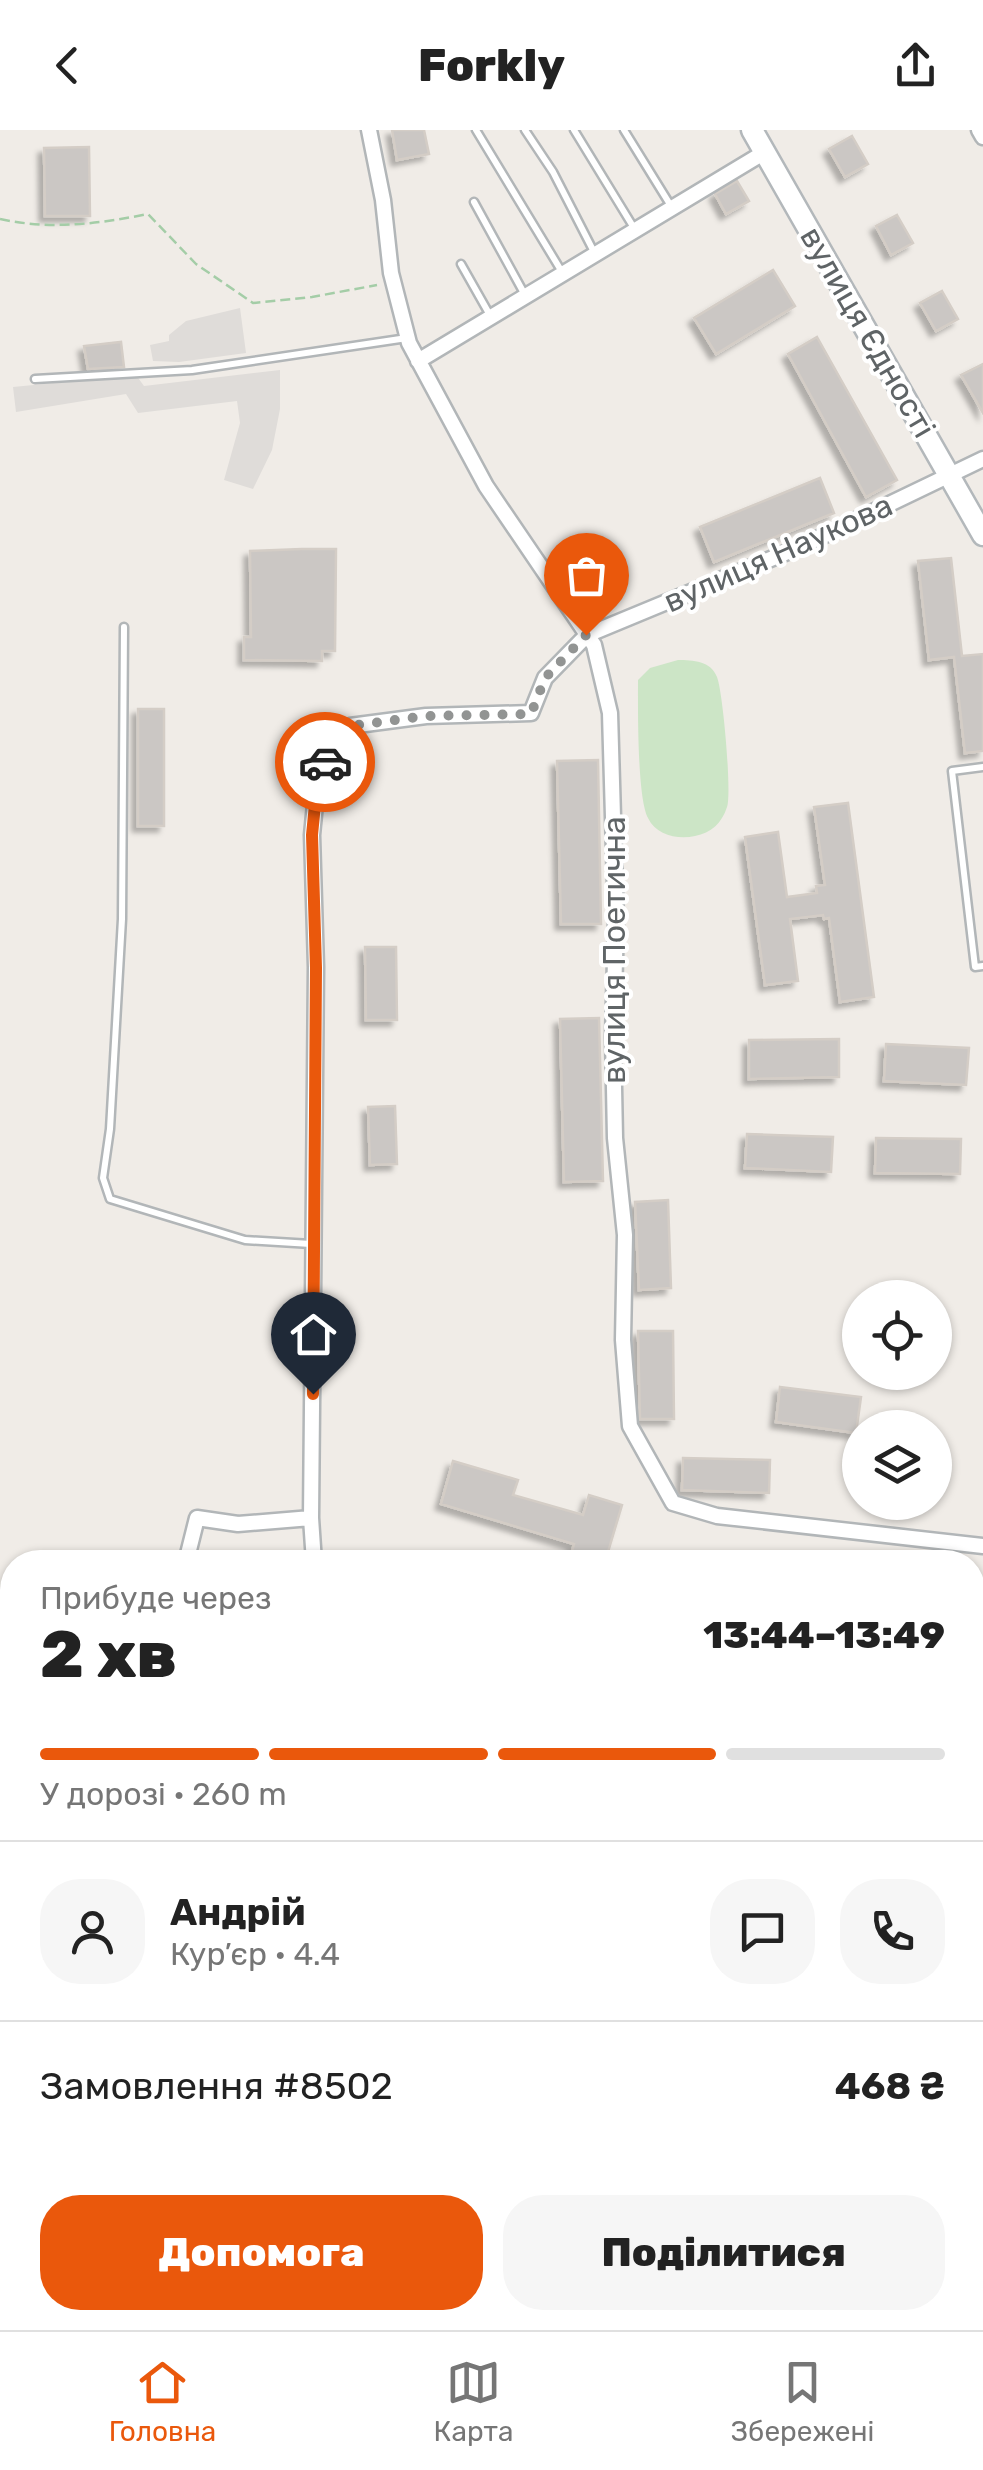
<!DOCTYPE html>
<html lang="uk">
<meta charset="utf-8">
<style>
:root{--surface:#fff;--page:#f6f6f6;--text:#222;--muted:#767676;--line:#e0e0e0;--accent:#ea580c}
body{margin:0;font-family:Rubik,sans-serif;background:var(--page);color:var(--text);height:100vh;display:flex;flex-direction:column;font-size:38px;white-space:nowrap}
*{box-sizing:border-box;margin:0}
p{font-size:32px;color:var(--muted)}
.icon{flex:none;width:55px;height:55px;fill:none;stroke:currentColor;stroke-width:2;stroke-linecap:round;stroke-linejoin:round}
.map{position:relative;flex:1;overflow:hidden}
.sheet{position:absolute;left:0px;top:1420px;width:985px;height:780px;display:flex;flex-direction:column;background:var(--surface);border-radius:40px 40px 0 0;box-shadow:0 2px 8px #0004}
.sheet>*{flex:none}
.controls{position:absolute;left:842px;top:1150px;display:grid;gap:20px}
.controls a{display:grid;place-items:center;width:110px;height:110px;border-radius:50%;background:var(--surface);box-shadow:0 2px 8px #0004;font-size:50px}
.pin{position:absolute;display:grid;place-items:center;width:85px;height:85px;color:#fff;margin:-102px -42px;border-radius:50% 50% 50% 0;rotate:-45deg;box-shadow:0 0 10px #0007}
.pin .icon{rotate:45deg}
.courier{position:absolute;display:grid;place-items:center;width:100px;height:100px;margin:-50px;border:8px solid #ea580c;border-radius:50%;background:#fff;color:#222;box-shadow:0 2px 12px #0007}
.summary em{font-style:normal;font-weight:800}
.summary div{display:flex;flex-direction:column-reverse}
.summary{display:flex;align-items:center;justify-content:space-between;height:170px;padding:0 40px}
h1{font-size:65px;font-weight:800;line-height:75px}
.bar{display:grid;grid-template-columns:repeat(4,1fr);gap:15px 10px;align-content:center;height:120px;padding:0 40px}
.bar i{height:12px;border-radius:8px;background:var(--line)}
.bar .selected{background:var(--accent)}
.bar p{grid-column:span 4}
.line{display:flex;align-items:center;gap:25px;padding:0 40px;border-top:2px solid var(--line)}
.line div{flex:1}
.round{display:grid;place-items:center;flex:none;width:105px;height:105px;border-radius:40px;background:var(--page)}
.action{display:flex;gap:20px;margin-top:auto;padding:20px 40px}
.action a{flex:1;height:115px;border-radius:40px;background:var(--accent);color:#fff;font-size:40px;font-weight:800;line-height:115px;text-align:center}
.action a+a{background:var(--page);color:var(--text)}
header{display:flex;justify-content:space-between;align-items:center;height:130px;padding:0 40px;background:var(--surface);font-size:45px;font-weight:800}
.menu{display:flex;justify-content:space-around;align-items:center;height:140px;border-top:2px solid var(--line);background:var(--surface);font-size:28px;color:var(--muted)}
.menu a{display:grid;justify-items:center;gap:5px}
.menu .selected{color:var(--accent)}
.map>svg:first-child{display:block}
.industrial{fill:#dfdcd9}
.education{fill:#dfdcd6}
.green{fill:#cce5c6}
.building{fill:#cbc7c4;stroke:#d4cdc6;stroke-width:2.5;filter:url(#shadow)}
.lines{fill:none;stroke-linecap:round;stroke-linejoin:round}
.lane-casing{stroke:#b2b6b8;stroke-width:11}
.street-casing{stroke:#b2b6b8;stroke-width:19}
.secondary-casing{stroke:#b3b8bb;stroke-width:25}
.path{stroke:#a4cda7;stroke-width:2.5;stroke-dasharray:10 5;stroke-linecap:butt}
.lane{stroke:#fff;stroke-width:6}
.street{stroke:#fff;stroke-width:14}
.secondary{stroke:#fff;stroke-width:20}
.done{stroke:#929493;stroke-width:10;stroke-dasharray:0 18}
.route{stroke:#ea580c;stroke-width:12}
.labels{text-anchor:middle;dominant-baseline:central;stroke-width:8;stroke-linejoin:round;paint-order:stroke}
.street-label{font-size:32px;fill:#5f6466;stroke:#fff}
</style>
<header><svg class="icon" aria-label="back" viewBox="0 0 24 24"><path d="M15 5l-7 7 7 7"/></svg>Forkly<svg class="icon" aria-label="share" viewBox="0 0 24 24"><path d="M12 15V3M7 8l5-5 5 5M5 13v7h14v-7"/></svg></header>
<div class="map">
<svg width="983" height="2200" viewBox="0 0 983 2200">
<defs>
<filter id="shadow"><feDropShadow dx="-5.5" dy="5.5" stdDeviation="2.5" flood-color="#0004"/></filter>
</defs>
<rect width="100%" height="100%" fill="#f0ece7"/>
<!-- industrial -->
<path class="industrial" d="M240,178L246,223L179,232L153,231L150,215L169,211V205L186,191Z
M280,240V279L272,320L253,359L224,350L240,293L237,271L138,283L126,264L16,282L13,257L136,245L144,256Z"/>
<!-- education -->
<path class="education" d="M600,2188H806V2200H598Z"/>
<!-- green -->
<path class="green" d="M678,530C693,530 711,531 717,547C723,562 732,664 727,677C722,693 711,703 695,706C678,710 656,705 648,688C637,667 638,578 638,550L650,538Z"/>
<!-- building -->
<path class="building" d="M392,0H424L429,24L397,30Z
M852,6L868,34L845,47L829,19Z
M89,17L90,86H45L44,18Z
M737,51L749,71L726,84L715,64Z
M897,85L913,113L891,125L876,96Z
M773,140L795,176L716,224L694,188Z
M942,161L958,189L936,201L920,173Z
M817,207L897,350L866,367L788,224Z
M121,212L124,237L88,239L84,216Z
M983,234V283L961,245Z
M820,348L834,383L714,432L700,397Z
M302,419H336L335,521H322V531L244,530V507H251L250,421Z
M951,428L962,526L983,524V621L965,623L954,527L929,530L918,431Z
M138,579H164V696H138Z
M598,630L601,794H561L557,631Z
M848,673L874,867L840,872L829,788L824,789L823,785L790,789L798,851L765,855L745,707L778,702L787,767L817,763L816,756L825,755L814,677Z
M365,817H396L397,890H366Z
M599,888L603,1051L564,1052L560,889Z
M839,909V947L749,949V910Z
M886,914L969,918L966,955L884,951Z
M395,976L397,1034L370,1035L368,977Z
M747,1004L833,1007L831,1042L745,1038Z
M876,1008L961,1009L960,1044L875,1043Z
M668,1070L671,1158L639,1160L635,1072Z
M638,1201H673L674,1289H640Z
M780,1257L861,1267L856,1303L776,1292Z
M683,1328L770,1330L769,1363L682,1360Z
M453,1331L518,1350L513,1365L583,1385L589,1365L622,1375L605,1432H569L574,1414L441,1374Z
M500,2188H546L544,2200H497Z
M718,2188H770L768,2200H716Z"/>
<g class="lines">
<defs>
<path id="lane" d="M476,0L562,142
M525,0L553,42L594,122
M574,0L634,98
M624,0L671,76
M474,72L525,165
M461,134L491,187
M35,249L192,240L407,208
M124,497L122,789L110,999L103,1048L110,1069L245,1110L311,1114
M983,637L952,641L975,837L983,836"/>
<path id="street" d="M369,0L383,70L391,143L409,213L486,356L594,515L610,583L616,791L613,907L615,1008L625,1105L623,1210L630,1296L673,1373L717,1386L983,1416
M979,0L983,7
M418,231L765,22
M186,1432L197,1388L238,1394L311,1388
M314,1432L311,1388L316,837L312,705L317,654L331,617L350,596L426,586L531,583L545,548L587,505L802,416L983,329
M0,2024L12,2023
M972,2086L983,2057
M972,2104L975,2087
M592,2200L594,2188
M955,2200L958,2188"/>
<path id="secondary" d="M752,0L983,405
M972,1766L983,1731
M845,2200L849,2188"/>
</defs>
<!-- lane casing -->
<use href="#lane" class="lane-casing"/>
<!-- street casing -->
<use href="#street" class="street-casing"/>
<!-- secondary casing -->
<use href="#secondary" class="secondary-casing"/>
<!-- path -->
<path class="path" d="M0,89C50,100 98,94 148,84L196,134L253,173L312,167L377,155"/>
<!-- lane -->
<use href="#lane" class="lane"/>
<!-- street -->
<use href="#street" class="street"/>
<!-- secondary -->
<use href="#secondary" class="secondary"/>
</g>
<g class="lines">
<!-- done -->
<path class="done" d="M325,632L330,617L350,596L426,586L531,584L545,548L586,505"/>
<!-- route -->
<path class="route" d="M313,1264L316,838L312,705L317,654L325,632"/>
</g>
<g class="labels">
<!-- street labels -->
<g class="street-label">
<text transform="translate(868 202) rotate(60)">вулиця Єдності</text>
<text transform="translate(778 423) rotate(-24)">вулиця Наукова</text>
<text transform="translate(614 820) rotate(-90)">вулиця Поетична</text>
</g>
</g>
</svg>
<div class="controls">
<a><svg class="icon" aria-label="locate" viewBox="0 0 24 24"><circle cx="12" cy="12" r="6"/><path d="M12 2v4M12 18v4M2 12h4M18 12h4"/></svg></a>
<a><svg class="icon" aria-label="layers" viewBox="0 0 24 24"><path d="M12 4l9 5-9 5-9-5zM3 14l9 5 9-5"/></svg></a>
</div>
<div class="pin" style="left:586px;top:505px;background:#ea580c"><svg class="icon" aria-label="bag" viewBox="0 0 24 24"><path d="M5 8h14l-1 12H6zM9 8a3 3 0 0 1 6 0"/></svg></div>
<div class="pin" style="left:313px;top:1264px;background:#1f2937"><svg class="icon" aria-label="home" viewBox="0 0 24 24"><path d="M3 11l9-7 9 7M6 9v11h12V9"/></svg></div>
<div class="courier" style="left:325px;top:632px"><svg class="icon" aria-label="car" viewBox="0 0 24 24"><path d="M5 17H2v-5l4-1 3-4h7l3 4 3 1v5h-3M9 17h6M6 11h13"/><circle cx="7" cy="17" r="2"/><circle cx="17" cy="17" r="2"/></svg></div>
<section class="sheet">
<div class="summary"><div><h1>2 хв</h1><p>Прибуде через</p></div><em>13:44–13:49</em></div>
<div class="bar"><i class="selected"></i><i class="selected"></i><i class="selected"></i><i></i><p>У дорозі · 260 m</p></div>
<div class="line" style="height:180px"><a class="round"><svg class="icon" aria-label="person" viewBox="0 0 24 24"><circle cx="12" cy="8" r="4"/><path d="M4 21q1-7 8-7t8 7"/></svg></a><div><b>Андрій</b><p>Кур’єр · 4.4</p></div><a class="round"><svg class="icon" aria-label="chat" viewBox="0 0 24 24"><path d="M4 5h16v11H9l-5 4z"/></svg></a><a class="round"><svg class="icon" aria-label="phone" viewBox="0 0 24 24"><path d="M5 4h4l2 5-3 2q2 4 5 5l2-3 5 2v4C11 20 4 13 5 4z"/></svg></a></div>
<div class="line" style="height:130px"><div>Замовлення #8502</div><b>468 ₴</b></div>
<div class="action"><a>Допомога</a><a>Поділитися</a></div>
</section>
</div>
<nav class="menu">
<a class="selected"><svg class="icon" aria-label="home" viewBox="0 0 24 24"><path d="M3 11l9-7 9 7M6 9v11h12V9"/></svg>Головна</a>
<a><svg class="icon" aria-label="map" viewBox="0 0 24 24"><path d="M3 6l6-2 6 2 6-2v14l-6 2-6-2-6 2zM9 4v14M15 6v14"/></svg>Карта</a>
<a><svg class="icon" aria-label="saved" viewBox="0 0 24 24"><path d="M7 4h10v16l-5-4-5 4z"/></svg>Збережені</a>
</nav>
